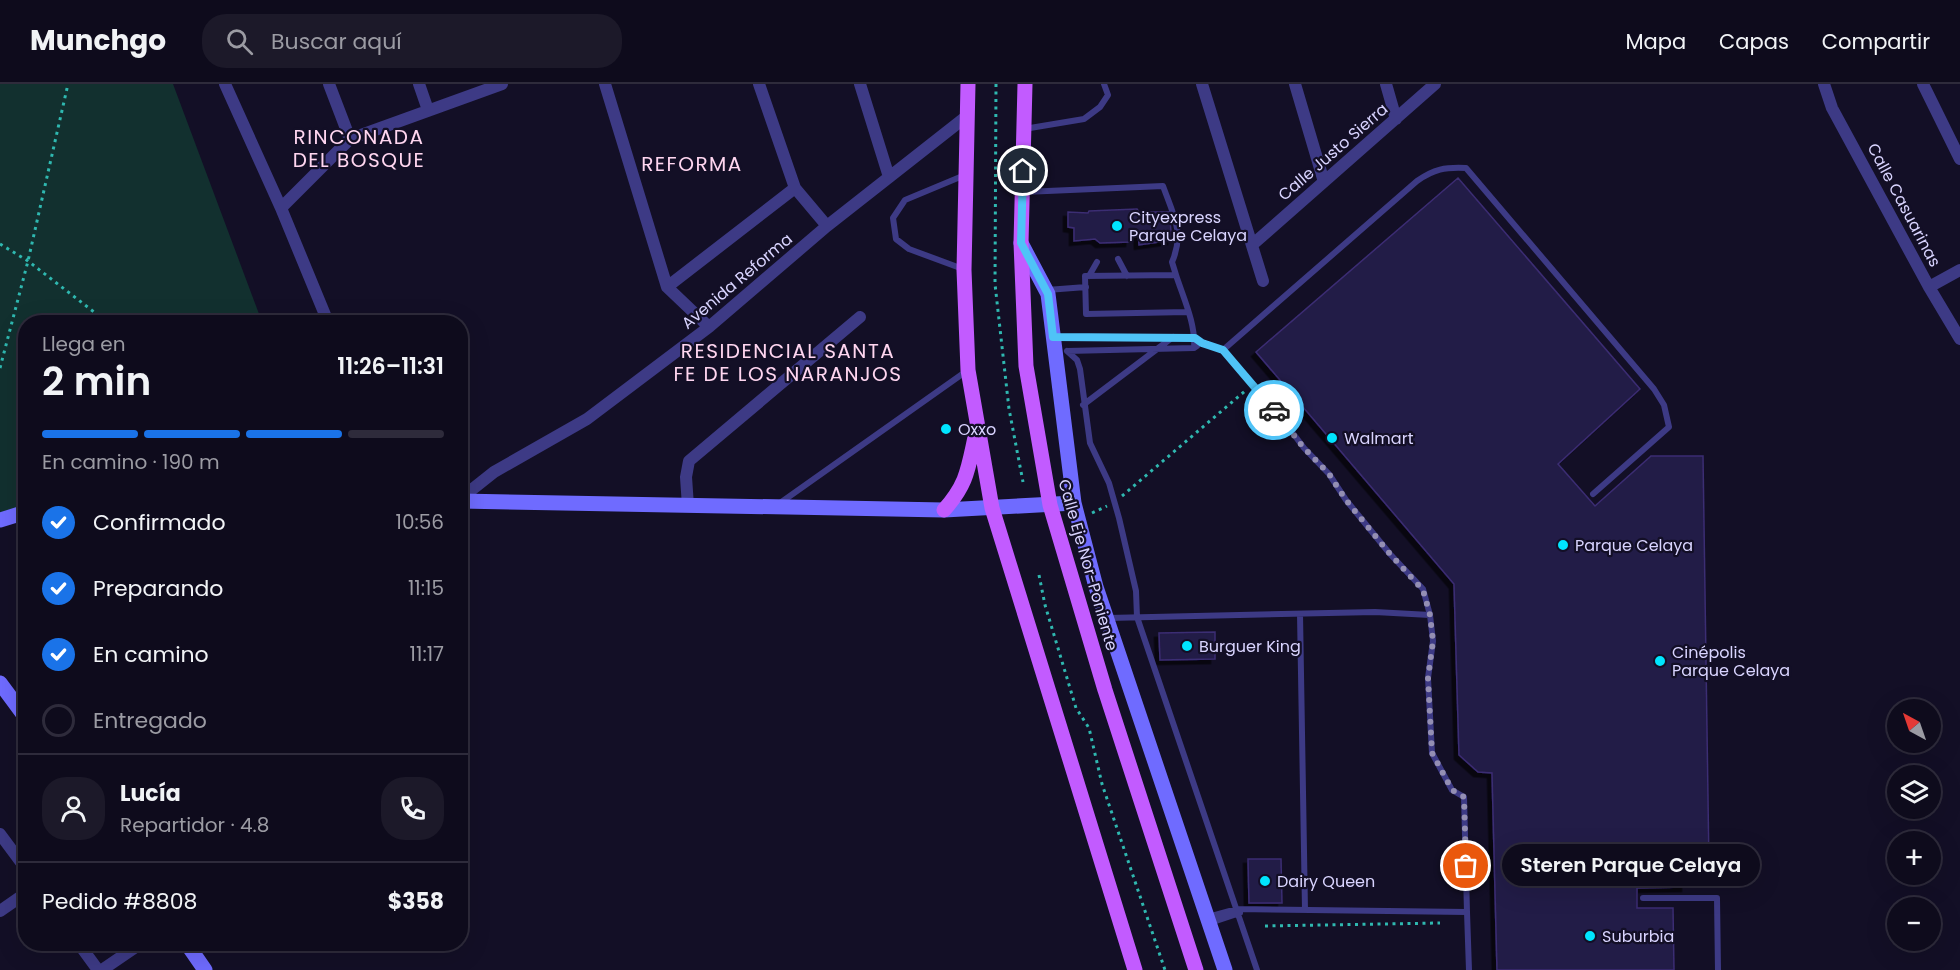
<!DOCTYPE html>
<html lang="es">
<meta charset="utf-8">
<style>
:root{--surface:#0e0b1c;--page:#1c1929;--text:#f1f3f6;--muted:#9b9ba3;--line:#2e2b3b;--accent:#1a73e8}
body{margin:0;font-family:Poppins,sans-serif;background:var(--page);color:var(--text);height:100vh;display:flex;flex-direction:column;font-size:22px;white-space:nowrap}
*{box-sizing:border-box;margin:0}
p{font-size:20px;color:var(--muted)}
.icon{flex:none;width:33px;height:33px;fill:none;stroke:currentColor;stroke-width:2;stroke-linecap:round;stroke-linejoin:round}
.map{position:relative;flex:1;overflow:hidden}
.side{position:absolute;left:18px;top:231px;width:450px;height:636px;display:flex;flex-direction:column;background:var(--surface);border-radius:24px;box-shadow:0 6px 24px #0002,0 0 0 2px var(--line)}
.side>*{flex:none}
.needle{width:39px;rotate:320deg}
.fabs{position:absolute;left:1887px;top:615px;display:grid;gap:12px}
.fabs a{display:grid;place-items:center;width:54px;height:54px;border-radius:50%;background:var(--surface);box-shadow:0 6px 24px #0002,0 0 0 2px var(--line);font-size:30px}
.pin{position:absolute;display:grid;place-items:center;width:51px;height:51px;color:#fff;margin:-26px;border:3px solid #fff;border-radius:50%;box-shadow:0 2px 6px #0007}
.courier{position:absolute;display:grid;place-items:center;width:60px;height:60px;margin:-30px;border:4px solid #4fc3f7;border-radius:50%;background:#fff;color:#222;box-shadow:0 2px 8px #0007}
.bubble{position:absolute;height:42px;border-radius:21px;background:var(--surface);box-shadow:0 6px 24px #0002,0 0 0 2px var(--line);font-size:20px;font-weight:600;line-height:42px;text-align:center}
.headline em{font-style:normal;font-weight:600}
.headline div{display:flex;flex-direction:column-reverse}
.headline{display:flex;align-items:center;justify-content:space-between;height:102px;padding:0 24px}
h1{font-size:39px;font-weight:600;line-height:45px}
.bar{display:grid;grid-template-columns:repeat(4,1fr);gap:9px 6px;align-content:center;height:72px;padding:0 24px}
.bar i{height:8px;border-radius:4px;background:var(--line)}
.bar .active{background:var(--accent)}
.bar p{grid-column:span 4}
.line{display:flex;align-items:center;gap:15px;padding:0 24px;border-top:2px solid var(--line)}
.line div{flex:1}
.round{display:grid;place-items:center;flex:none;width:63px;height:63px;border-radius:24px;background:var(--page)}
ol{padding:0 24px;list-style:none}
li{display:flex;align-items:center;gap:18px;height:66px}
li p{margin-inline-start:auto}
li .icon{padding:6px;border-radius:50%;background:var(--accent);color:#fff;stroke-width:4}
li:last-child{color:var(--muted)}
li i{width:33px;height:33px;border:3px solid var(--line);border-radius:50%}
header{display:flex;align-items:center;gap:36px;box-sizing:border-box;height:84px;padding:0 30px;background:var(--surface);border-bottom:2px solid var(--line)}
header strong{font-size:28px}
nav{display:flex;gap:33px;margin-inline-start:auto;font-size:21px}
.search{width:420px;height:54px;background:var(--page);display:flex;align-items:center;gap:15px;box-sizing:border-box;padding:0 21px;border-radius:24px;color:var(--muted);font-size:22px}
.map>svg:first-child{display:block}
.green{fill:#12302f}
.building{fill:#241b47;stroke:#3b2d73;stroke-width:1.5;filter:url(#shadow)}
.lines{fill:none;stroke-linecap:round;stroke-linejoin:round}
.path{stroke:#2fb8b0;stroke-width:3;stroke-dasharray:3 4.5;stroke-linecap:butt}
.lane{stroke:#3d3a85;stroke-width:6}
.street{stroke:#3d3a85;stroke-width:12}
.secondary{stroke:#6f6bff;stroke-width:15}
.primary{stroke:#c25bff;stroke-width:15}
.done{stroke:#948fb3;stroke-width:6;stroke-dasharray:0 10.8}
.route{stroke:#4fc3f7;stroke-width:8}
.poi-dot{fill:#00e5ff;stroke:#130f26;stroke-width:2}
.labels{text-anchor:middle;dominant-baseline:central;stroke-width:4.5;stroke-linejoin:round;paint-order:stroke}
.street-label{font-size:16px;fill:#d9d4ff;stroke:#130f26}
.poi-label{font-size:16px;fill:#d9d4ff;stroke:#130f26;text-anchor:start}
.quarter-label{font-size:20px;letter-spacing:1.5px;fill:#ffd6f0;stroke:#130f26}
</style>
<header>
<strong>Munchgo</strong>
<div class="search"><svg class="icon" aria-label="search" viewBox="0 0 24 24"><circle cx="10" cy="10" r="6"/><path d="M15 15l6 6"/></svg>Buscar aquí</div>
<nav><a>Mapa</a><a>Capas</a><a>Compartir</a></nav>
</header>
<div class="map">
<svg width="1960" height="886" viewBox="0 0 1960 886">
<defs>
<filter id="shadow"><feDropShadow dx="-4.5" dy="4.5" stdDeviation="0" flood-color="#0009"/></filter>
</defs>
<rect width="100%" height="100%" fill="#130f26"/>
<!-- green -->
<path class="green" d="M0,0H173L262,238H26L25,423L0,431Z"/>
<!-- building -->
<path class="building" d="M1458,94L1640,305L1558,380L1595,422L1651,372H1703L1709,783L1686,784V803L1637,804V824H1673L1674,886H1497L1492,689L1478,688L1459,671L1454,500L1256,268Z
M1137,125L1139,128H1169L1172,156L1139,161L1138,147H1131L1130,158L1100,159L1095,155L1074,157V144L1068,143V128L1088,129L1089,127Z
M1215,548V575L1160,576L1159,549Z
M1248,775H1281L1282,819H1249Z"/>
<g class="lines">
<!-- path -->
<path class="path" d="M996,0L995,200L1009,325L1023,398
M0,160L28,177L107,238
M0,284L28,177L68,0
M1122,412L1245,307
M1092,429L1107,422
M1039,491L1045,521L1076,624L1089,644L1102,700L1165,886
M1265,842L1440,839"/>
<!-- lane -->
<path class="lane" d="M1024,45L1084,35L1100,23L1108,11L1104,0
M1024,108L1163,102C1173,130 1185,149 1172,178L1176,191
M1118,175L1127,192
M963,185L909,165L896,155L893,134L905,116L965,91
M1089,192L1097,178
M1047,206L1086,203
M1187,228L1086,230L1085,192L1176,191C1183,213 1196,240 1194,264
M1053,253L1195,254L1202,259L1223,266L1283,336L1304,364L1329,390L1346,416L1390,470L1423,505L1430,531L1375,528L1108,534
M1223,266L1417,97C1434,85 1445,83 1466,84L1654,305L1664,321L1669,343L1593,410
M1067,267L1077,276L1080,285L1090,359L1109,399L1119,434L1136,507L1137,533L1257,886
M1067,267L1194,264L1197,262
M1083,321L1173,253
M780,419L968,286
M1300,530L1305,826
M1643,814H1717L1718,886
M1467,828L1469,886
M1208,833L1237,825L1467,828L1464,713L1452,706L1432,669L1428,594L1433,557L1430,531
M1210,839L1240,829"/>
<!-- street -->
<path class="street" d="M225,0L281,124L328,238
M329,0L350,55
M419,0L428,26
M605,0L667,203L709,243
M759,0L795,104L827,142
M860,0L889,93
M1202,0L1263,197
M1295,0L1324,98
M1386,0L1396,35
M1824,0L1832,24L1929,203L1960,255
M1923,0L1960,75
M281,124L350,55L502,0
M1252,161L1435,0
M667,203L795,104
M1929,203L1960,186
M460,415L494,388L587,335L709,243L827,142L967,32
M688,422L686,393L689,377L860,233
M0,750L26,785
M0,827L26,809
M79,860L98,886
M102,886L140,860"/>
<!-- secondary -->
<path class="secondary" d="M1021,159L1048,210L1074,419L1096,503L1225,886
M460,417L944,426L1074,419
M0,436L26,428
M0,599L26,634
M187,860L205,886"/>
<!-- primary -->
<path class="primary" d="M968,0L964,186L968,286L992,424L1135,886
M1025,0L1021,159L1026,282L1050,421L1105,606L1196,886
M944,426C968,399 968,384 976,349"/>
</g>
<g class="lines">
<!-- done -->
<path class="done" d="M1274,326L1304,364L1329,390L1346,416L1390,470L1423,506L1430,531L1433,557L1428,594L1432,669L1452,706L1464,713L1466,782"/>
<!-- route -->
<path class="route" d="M1023,87L1021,159L1048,210L1053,253L1195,254L1202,259L1223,266L1274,326"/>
</g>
<!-- markers -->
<g class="poi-dot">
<circle cx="1117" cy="142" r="6"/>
<circle cx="946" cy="345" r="6"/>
<circle cx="1332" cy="354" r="6"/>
<circle cx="1563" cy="461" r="6"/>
<circle cx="1187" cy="562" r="6"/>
<circle cx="1660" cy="577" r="6"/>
<circle cx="1265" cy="797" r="6"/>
<circle cx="1590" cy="852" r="6"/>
</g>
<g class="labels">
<!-- street labels -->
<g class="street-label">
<text transform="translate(1333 68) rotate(-41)">Calle Justo Sierra</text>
<text transform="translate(1904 121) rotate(62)">Calle Casuarinas</text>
<text transform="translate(737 197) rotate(-40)">Avenida Reforma</text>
<text transform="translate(1088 481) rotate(74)">Calle Eje Nor-Poniente</text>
</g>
<!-- poi labels -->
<g class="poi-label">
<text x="1129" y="133">Cityexpress<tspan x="1129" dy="18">Parque Celaya</tspan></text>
<text x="958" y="345">Oxxo</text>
<text x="1344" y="354">Walmart</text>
<text x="1575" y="461">Parque Celaya</text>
<text x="1199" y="562">Burguer King</text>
<text x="1672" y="568">Cinépolis<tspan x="1672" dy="18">Parque Celaya</tspan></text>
<text x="1277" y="797">Dairy Queen</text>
<text x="1602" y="852">Suburbia</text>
</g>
<!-- quarter labels -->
<g class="quarter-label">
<text x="359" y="53">RINCONADA<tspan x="359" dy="23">DEL BOSQUE</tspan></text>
<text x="692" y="80">REFORMA</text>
<text x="788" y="267">RESIDENCIAL SANTA<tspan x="788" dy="23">FE DE LOS NARANJOS</tspan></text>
</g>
</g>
</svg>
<div class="fabs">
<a><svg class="needle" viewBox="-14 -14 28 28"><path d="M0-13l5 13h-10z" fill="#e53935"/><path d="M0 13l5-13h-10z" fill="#9b9ba3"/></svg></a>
<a><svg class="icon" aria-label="layers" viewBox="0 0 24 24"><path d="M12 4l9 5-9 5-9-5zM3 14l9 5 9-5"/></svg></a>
<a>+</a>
<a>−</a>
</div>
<div class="pin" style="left:1466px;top:782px;background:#ea580c"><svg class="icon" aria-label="bag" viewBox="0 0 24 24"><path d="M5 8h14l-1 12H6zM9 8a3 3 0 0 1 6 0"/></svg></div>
<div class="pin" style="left:1023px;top:87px;background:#1f2937"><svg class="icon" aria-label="home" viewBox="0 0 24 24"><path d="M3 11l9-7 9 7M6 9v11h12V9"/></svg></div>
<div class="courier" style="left:1274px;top:326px"><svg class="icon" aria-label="car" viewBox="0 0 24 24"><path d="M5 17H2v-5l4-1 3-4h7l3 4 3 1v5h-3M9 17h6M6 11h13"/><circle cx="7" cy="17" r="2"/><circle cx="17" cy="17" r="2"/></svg></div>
<div class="bubble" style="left:1502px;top:760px;width:258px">Steren Parque Celaya</div>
<section class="side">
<div class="headline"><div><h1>2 min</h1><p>Llega en</p></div><em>11:26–11:31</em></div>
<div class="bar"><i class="active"></i><i class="active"></i><i class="active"></i><i></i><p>En camino · 190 m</p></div>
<ol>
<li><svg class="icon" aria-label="check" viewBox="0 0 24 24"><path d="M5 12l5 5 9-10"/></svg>Confirmado<p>10:56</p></li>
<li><svg class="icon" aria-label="check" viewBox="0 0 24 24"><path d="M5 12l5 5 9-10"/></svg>Preparando<p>11:15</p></li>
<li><svg class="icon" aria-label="check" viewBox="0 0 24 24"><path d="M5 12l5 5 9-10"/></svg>En camino<p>11:17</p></li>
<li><i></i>Entregado</li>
</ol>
<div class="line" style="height:108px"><a class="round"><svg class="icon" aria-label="person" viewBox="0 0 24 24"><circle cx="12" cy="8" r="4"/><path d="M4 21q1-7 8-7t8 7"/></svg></a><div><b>Lucía</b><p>Repartidor · 4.8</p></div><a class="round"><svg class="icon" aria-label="phone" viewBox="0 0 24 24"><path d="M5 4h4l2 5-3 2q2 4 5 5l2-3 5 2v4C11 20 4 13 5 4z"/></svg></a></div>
<div class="line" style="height:78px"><div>Pedido #8808</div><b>$358</b></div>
</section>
</div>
